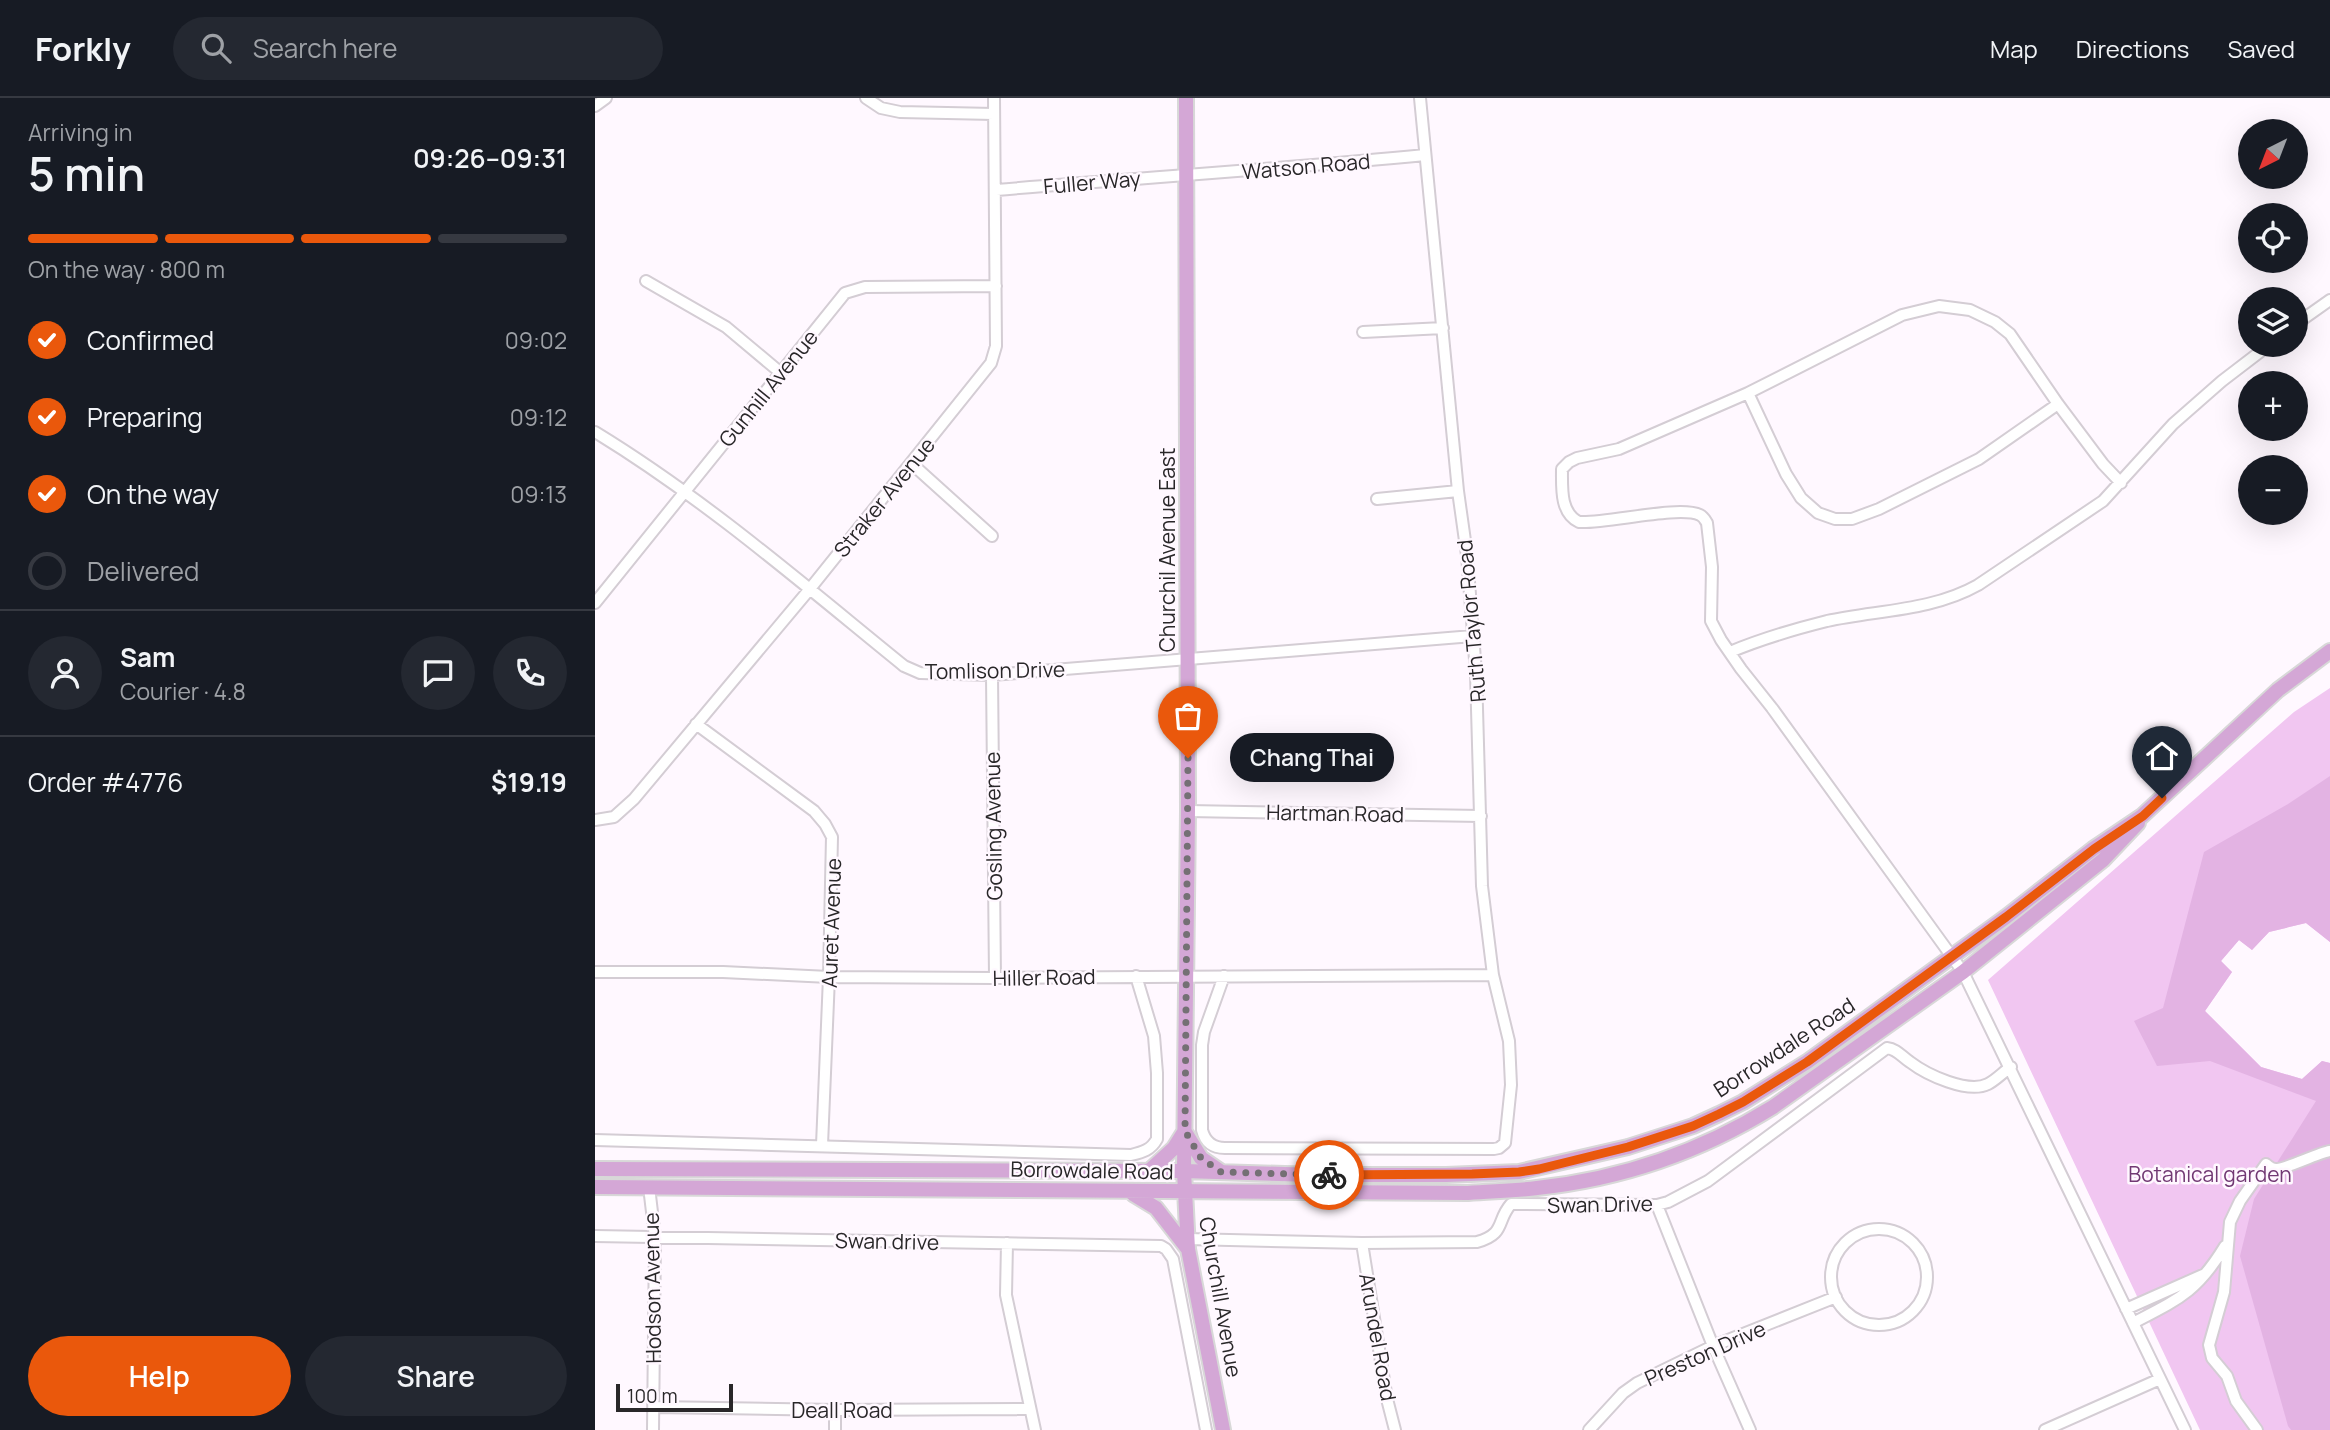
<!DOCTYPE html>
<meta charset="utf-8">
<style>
:root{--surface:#171b24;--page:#242831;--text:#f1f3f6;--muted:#9ea1a6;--line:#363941;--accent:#ea580c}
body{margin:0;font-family:Manrope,sans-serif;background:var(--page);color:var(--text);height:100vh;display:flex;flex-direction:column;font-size:26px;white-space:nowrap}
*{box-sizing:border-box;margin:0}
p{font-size:23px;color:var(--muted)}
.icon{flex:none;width:38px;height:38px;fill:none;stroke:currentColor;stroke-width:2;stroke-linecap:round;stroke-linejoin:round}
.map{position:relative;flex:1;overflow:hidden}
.drawer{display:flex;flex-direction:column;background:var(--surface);width:595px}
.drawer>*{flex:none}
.needle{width:46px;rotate:222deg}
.tools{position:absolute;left:1643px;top:21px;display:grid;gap:14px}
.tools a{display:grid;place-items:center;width:70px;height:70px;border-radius:50%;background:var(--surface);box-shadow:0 7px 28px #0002;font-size:35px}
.scale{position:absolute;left:21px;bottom:18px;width:117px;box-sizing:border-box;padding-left:7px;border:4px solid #292729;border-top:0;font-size:19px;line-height:24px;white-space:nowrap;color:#292729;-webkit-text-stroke:5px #fff8ff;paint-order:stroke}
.pin{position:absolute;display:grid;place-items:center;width:60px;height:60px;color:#fff;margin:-72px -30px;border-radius:50% 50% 50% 0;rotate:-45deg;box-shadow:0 0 7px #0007}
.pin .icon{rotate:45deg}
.courier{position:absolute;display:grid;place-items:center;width:70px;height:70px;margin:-35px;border:5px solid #ea580c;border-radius:50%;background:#fff;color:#222;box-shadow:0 2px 9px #0007}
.bubble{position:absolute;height:49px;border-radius:24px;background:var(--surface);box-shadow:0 7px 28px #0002;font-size:23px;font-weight:600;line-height:49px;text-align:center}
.overview em{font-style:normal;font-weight:600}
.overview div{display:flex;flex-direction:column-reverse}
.overview{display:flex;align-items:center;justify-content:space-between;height:119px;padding:0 28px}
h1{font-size:46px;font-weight:600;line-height:52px}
.bar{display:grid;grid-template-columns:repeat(4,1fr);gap:10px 7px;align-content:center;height:84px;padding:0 28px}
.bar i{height:9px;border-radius:5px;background:var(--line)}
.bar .current{background:var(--accent)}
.bar p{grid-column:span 4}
.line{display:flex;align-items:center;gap:18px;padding:0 28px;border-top:2px solid var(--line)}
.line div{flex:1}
.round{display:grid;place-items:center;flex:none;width:74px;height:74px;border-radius:37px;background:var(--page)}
ol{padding:0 28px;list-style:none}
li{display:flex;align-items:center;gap:21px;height:77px}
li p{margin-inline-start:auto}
li .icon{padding:7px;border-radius:50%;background:var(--accent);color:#fff;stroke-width:4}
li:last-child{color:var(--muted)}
li i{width:38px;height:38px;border:4px solid var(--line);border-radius:50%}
.action{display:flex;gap:14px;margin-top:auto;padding:14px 28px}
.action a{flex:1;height:80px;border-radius:42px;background:var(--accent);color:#fff;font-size:28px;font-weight:600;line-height:80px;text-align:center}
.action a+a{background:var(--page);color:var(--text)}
header{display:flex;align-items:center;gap:42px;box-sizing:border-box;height:98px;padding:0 35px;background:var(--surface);border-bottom:2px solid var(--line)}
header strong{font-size:33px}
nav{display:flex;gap:38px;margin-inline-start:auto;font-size:24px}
.search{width:490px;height:63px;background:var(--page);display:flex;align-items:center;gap:18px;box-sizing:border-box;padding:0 24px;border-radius:38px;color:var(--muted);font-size:26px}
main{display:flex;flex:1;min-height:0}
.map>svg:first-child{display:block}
.green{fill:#f1c6f1}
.forest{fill:#e3b3e3}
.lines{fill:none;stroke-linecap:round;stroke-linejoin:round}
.minor-casing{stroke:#d4cdd4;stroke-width:14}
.major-casing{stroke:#d8d8d8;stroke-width:18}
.minor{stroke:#fff;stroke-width:10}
.major{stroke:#d4a7d6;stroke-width:14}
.done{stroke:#747074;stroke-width:7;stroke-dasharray:0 12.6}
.route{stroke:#ea580c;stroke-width:9}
.labels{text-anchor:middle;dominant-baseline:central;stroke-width:5;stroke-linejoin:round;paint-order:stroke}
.street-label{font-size:21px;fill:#292729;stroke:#fff8ff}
.park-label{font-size:21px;fill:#723974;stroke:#fff8ff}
</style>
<header>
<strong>Forkly</strong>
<div class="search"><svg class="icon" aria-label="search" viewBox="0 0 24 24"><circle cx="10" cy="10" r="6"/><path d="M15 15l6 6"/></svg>Search here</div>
<nav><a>Map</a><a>Directions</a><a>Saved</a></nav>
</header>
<main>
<section class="drawer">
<div class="overview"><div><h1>5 min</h1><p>Arriving in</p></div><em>09:26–09:31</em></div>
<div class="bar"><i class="current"></i><i class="current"></i><i class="current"></i><i></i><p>On the way · 800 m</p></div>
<ol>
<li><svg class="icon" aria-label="check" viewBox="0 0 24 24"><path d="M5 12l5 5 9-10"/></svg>Confirmed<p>09:02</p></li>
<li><svg class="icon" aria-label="check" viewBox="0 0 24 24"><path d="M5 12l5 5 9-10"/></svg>Preparing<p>09:12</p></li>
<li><svg class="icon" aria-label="check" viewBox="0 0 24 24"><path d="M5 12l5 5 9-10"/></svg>On the way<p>09:13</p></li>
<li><i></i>Delivered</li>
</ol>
<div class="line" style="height:126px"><a class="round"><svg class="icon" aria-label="person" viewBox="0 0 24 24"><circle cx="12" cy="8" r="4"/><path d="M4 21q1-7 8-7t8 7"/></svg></a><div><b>Sam</b><p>Courier · 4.8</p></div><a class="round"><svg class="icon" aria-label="chat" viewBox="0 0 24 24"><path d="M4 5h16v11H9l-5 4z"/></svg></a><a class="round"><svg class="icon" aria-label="phone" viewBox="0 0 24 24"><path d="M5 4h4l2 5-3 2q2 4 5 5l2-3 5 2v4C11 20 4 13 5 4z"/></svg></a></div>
<div class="line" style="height:91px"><div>Order #4776</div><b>$19.19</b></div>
<div class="action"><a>Help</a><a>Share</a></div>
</section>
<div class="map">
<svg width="1735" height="1332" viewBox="0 0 1735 1332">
<rect width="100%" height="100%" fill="#fff8ff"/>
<!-- green -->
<path class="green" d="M1735,590V844L1711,825L1674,834L1657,852L1644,842L1626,863L1637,874L1610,913L1666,969L1707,981L1727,963L1735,965V1332H1605L1393,882L1699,614Z"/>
<!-- forest -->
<path class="forest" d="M1735,678V844L1711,825L1674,834L1657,852L1644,842L1626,863L1637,874L1610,913L1666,969L1707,981L1727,963L1735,965V1332H1696L1693,1328L1645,1158L1659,1101L1721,1003L1615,963L1562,968L1539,923L1568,910L1609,754L1693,706Z"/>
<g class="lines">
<defs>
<path id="minor" d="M271,0L286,10L305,14L399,16
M0,8L11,0
M401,92C544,80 687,71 830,57
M51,183L131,229L186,275
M1701,226L1735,202
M768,234L848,230
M1153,295L1307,217L1344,208L1375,212L1400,224L1415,236L1463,306L1508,366L1526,385
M1463,306L1384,361L1284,411L1257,421H1240L1223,415L1206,400L1191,376L1153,295L1024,351L982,360L974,364L967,371C967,390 965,415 984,424C1011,426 1084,407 1105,417C1109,419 1110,422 1112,425L1117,469L1116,523L1126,542L1146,571L1177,610L1368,874L1590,1332
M0,334C110,401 209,487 309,568L325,575L397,577L878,538
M316,365L397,438
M782,401L863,393
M0,505L250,195L270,189L401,188
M1135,554C1166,541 1200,531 1232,523C1283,512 1337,513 1383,487L1508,403L1578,326L1627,283L1674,247
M397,577L400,880
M101,626L219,713L230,726L237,739L234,879L227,1047
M593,713L886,718
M0,722L19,719L39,701L214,492L396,265L401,248L399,0
M0,874H128L234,879L400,880L898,877
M629,878L609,934L607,947V1032C610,1044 618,1050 630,1050L899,1051L904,1050L910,1045L916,987L914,943L898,877L887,788L881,575L872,457L863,393L825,0
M0,1042L536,1057C548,1054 556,1052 562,1041V975L559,938L541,878
M54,1089L60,1139L58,1332
M1062,1107L1118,1248L1155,1332
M1236 1179a48 48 0 1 1 96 0a48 48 0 1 1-96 0Z
M0,1138L566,1148L571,1151L578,1161L611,1332
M592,1141L767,1145L882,1144C911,1136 901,1123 916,1106L1062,1107L1073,1104L1113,1083L1292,950C1302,951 1307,959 1315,964C1332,977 1373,996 1393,986C1401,982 1408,974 1416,969
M412,1145L411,1197L440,1332
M767,1145L792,1301L800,1332
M1531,1211L1610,1176
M1538,1225C1584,1201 1602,1194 1630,1148
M59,1309L240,1312L434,1311
M240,1312V1332
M994,1332L1028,1295L1042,1285L1118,1248L1241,1199
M1450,1332L1565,1281
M1662,1332L1641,1303L1632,1278L1617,1260L1614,1247L1629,1194L1635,1124L1645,1103L1671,1066C1675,1069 1676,1071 1681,1071C1688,1072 1723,1055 1735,1053"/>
<path id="major" d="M591,0L593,713L589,1073L593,1151L628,1332
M590,1034L606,1060L625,1073
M0,1071L589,1073L720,1077H851L924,1074L1033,1049L1098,1028L1124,1016L1148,1004L1212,964L1411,819L1498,751L1547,718L1683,592L1735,553
M554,1073L579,1050L589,1034
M0,1089L873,1095C896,1093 919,1093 942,1090C1026,1081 1107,1053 1178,1009L1368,874L1508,762L1543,725
M538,1096L561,1110L592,1150"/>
</defs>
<!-- minor casing -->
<use href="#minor" class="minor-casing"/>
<!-- major casing -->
<use href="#major" class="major-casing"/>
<!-- minor -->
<use href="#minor" class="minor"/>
<!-- major -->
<use href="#major" class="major"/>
</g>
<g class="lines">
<!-- done -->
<path class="done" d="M593,660L590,1033L606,1060L626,1074L734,1077"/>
<!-- route -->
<path class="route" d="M734,1077L877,1076L924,1074L944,1071L1033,1049L1098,1028L1124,1016L1148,1004L1212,964L1411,819L1499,751L1548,718L1567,700"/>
</g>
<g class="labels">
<!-- street labels -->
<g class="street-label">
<text transform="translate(711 68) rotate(-5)">Watson Road</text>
<text transform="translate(497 84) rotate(-5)">Fuller Way</text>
<text transform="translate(173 290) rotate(-51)">Gunhill Avenue</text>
<text transform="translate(289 399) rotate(-51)">Straker Avenue</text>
<text transform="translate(572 452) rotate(-90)">Churchil Avenue East</text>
<text transform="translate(876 523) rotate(-95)">Ruth Taylor Road</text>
<text transform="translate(400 572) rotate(-1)">Tomlison Drive</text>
<text transform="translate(740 715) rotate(1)">Hartman Road</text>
<text transform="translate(398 728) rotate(-91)">Gosling Avenue</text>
<text transform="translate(236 825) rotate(-88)">Auret Avenue</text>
<text transform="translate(449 879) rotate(-1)">Hiller Road</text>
<text transform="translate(1189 949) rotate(-33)">Borrowdale Road</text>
<text transform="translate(497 1072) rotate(1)">Borrowdale Road</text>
<text transform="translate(1005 1106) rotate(-1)">Swan Drive</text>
<text transform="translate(292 1143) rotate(1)">Swan drive</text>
<text transform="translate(57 1190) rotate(-91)">Hodson Avenue</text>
<text transform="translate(626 1199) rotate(80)">Churchill Avenue</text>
<text transform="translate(783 1239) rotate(80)">Arundel Road</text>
<text transform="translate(1110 1255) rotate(-24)">Preston Drive</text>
<text x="247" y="1312">Deall Road</text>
</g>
<!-- park labels -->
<g class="park-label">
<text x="1615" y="1076">Botanical garden</text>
</g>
</g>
</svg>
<div class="tools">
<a><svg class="needle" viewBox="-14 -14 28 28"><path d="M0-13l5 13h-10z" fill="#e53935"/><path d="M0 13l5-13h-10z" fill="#9ea1a6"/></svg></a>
<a><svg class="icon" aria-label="locate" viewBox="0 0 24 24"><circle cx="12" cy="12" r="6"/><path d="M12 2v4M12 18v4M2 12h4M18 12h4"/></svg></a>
<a><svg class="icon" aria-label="layers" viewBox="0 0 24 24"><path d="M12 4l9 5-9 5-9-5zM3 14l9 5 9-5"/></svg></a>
<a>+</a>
<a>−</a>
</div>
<div class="scale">100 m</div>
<div class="pin" style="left:593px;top:660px;background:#ea580c"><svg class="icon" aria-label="bag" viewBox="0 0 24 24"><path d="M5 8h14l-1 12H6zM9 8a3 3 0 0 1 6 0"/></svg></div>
<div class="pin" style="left:1567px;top:700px;background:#1f2937"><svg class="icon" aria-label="home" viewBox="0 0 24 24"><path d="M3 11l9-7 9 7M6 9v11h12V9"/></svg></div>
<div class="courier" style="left:734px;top:1077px"><svg class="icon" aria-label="bike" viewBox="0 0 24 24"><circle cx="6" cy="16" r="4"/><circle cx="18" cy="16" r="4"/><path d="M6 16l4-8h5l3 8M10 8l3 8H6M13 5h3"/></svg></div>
<div class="bubble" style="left:635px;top:635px;width:164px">Chang Thai</div>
</div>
</main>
